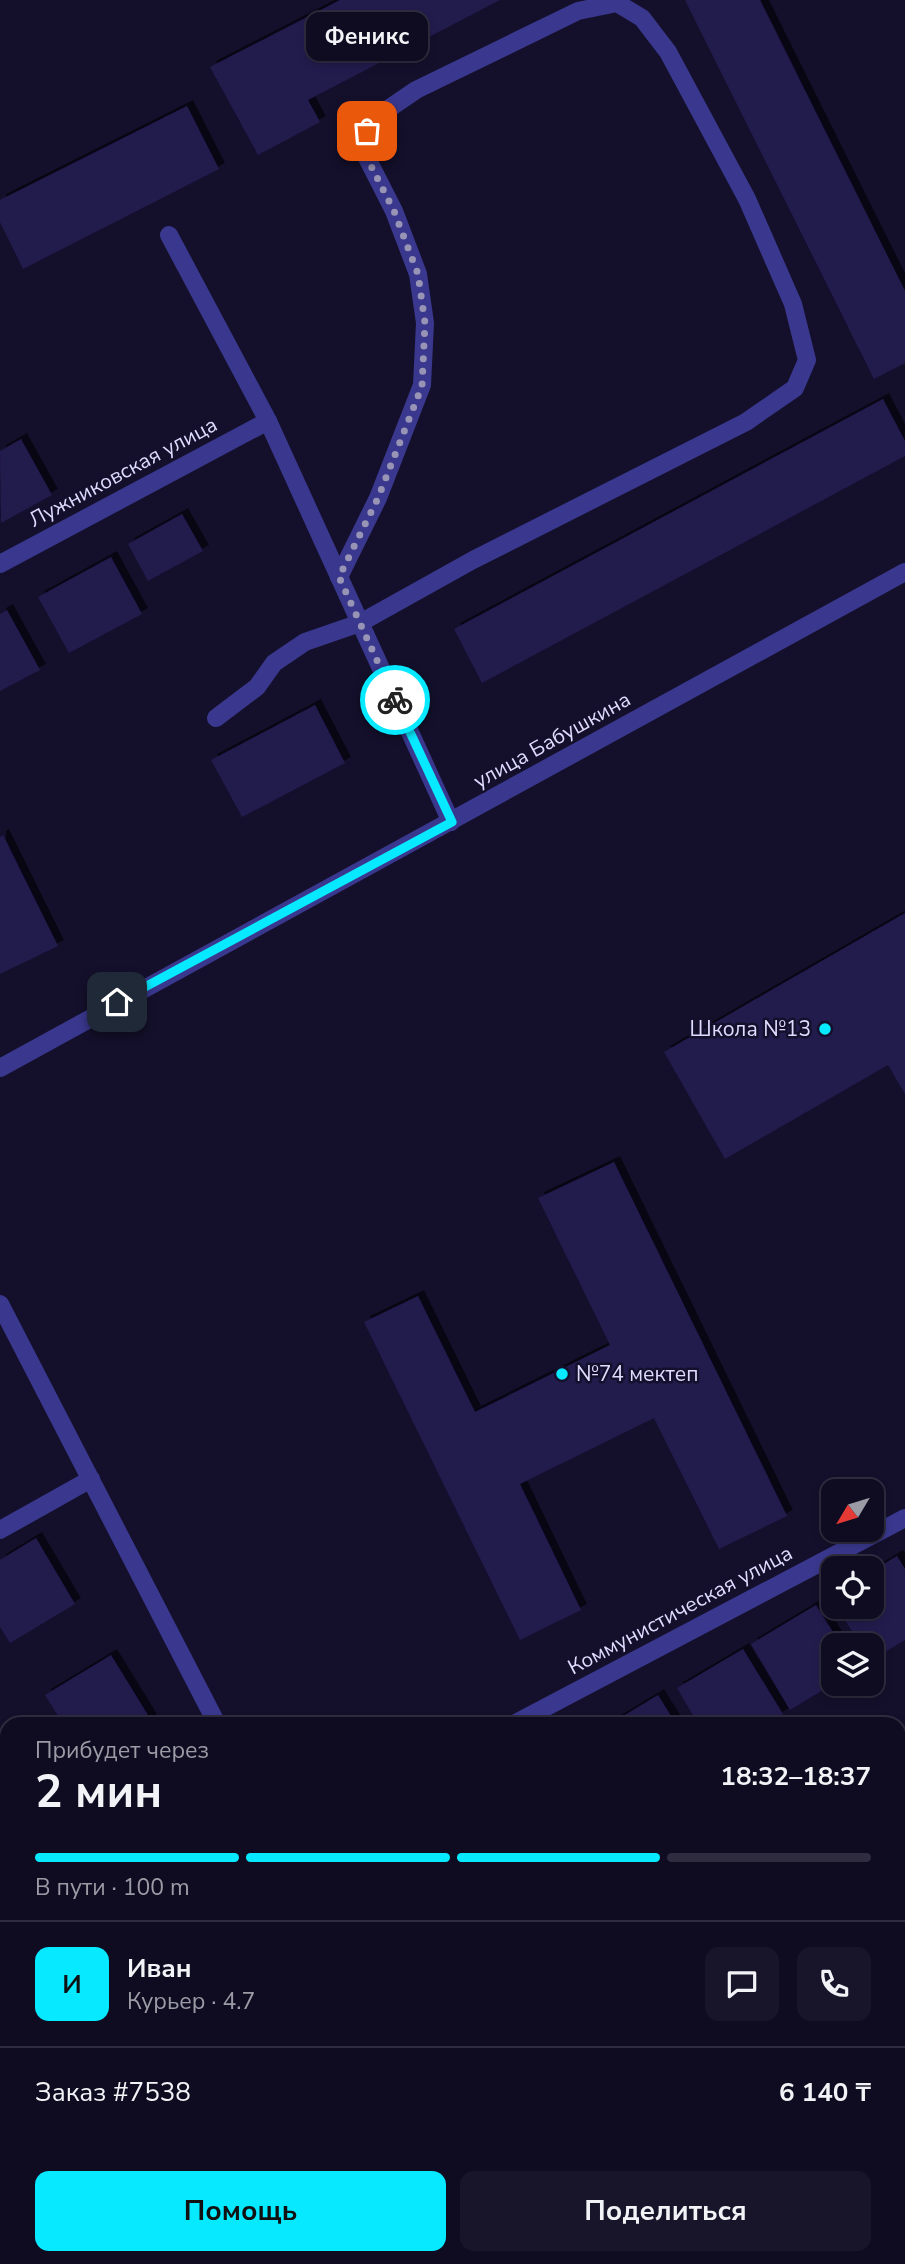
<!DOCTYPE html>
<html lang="ru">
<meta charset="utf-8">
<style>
:root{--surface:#0f0c21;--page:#18152a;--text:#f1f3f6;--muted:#9b9ba5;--line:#2f2c3f;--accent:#07e9ff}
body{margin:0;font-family:"Nunito Sans",sans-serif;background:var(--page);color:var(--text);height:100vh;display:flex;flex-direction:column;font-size:26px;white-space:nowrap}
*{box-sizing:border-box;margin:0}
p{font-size:23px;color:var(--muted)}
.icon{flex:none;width:38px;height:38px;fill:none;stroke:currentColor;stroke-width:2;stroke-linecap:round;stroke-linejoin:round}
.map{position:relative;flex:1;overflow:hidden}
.details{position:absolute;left:0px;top:1717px;width:906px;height:548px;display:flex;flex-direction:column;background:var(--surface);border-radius:21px 21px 0 0;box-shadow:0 4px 10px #0003,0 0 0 2px var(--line)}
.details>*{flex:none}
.needle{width:46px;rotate:232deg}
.controls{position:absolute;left:821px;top:1479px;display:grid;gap:14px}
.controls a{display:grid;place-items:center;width:63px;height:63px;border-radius:14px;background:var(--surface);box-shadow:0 4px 10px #0003,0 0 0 2px var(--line);font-size:35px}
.pin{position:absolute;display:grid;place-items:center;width:60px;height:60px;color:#fff;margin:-30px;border-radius:14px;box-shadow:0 4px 10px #0006}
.courier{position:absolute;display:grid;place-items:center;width:70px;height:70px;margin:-35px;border:5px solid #07e9ff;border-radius:50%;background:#fff;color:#222;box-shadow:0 2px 9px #0007}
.bubble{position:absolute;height:49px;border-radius:14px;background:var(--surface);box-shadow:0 4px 10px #0003,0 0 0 2px var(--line);font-size:23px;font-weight:700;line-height:49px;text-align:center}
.overview em{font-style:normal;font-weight:700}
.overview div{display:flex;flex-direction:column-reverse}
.overview{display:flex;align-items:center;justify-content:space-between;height:119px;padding:0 35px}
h1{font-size:46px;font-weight:700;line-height:52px}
.bar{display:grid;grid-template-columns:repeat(4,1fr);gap:10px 7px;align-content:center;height:84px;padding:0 35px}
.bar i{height:9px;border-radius:5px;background:var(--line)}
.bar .active{background:var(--accent)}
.bar p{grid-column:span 4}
.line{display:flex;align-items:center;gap:18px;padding:0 35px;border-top:2px solid var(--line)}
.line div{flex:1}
.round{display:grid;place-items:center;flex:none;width:74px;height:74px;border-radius:14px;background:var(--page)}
.button{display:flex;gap:14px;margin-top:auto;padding:14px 35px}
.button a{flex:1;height:80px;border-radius:14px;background:var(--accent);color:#111;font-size:28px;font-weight:700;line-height:80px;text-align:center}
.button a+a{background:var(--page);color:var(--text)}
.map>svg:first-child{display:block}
.building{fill:#241a4e;filter:url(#shadow)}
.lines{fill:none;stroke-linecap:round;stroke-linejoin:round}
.service{stroke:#3a388e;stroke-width:18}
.minor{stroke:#3a388e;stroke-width:18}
.tertiary{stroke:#3a388e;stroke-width:18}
.done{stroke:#9894b5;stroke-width:7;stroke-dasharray:0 12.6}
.route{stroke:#07e9ff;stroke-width:9}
.poi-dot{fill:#07e9ff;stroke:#14102c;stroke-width:2.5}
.labels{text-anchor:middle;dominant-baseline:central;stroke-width:5;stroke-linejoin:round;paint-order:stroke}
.street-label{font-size:21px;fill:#dfdbff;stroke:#14102c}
.poi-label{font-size:21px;fill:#dfdbff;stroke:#14102c;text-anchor:end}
</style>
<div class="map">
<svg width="905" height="2264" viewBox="0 0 905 2264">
<defs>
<filter id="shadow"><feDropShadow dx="6" dy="-6" stdDeviation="0" flood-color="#0009"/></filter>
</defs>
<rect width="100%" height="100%" fill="#14102c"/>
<!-- building -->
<path class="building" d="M340,0H500L308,100L320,122L258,155L210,67Z
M685,0H760L905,291V363L874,379Z
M187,106L219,169L23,269L0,222V200Z
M883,399L905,441V456L482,683L454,629Z
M21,439L52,495L1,523L0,451Z
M182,514L203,551L148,581L128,544Z
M111,557L142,614L69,653L38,597Z
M7,610L40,670L0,691V614Z
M315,705L345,763L242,817L211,760Z
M3,835L58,946L0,974V837Z
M905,913V1094L888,1065L725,1159L664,1052Z
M614,1162L787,1516L719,1549L654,1418L520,1484L581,1610L520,1640L364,1322L418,1296L475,1412L610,1345L538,1198Z
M36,1538L75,1604L10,1643L0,1627V1560Z
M897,1556L905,1569V1640L872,1660V1645H860L837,1606H872V1571Z
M816,1605L841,1645H833V1684L790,1710L751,1644Z
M743,1649L783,1714L767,1724H698L677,1688Z
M111,1655L151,1720L145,1724H63L45,1695Z
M658,1695L676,1724H610Z
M7,1844V1899L0,1887V1849Z
M905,1920V2009L900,2013V1923Z
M7,2044V2134L0,2138V2049Z
M905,2146V2246L900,2235V2149Z
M310,2258H335L339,2264H299Z
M375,2258H465L468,2263L379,2264Z
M638,2258H709L713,2264H641Z"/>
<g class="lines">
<!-- service -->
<path class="service" d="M169,235L268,421
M216,718L257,687L274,663L305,642L360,623L473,560L746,422L795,388L807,360L793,304L747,199L668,52L642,18L617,3L578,11L416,90L381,114L367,131L366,156L394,211L418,274L425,323L422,385L378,498L339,577
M839,2258L842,2264"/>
<!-- minor -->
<path class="minor" d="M0,564L268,421L451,822
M0,1304L217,1724
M0,1530L91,1479
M514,1724L905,1518
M0,1992L7,1988
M900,2080L905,2077
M504,2258L508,2264
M582,2258L586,2264
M550,2264L565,2258"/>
<!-- tertiary -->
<path class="tertiary" d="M0,1068L905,572"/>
</g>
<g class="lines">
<!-- done -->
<path class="done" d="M367,131L366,156L394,211L418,274L425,323L422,386L378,498L339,577L395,700"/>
<!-- route -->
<path class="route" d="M117,1002L452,822L395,700"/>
</g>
<!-- markers -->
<g class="poi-dot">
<circle cx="825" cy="1029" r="7"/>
<circle cx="562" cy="1374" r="7"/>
</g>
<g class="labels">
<!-- street labels -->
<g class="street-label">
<text transform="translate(123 472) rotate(-28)">Лужниковская улица</text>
<text transform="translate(552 740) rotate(-29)">улица Бабушкина</text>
<text transform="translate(680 1610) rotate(-28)">Коммунистическая улица</text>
</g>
<!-- poi labels -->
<g class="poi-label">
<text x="811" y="1029">Школа №13</text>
<text x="576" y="1374" text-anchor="start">№74 мектеп</text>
</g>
</g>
</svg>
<div class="controls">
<a><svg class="needle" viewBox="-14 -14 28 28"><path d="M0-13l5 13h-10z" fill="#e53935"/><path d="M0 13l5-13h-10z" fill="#9b9ba5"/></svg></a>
<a><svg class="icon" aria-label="locate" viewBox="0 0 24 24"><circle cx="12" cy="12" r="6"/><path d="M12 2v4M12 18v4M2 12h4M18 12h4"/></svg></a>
<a><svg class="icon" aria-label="layers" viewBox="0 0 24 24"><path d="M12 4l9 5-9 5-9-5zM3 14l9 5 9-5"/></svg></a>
</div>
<div class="pin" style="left:367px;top:131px;background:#ea580c"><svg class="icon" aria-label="bag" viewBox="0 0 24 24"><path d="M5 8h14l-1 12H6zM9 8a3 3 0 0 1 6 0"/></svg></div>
<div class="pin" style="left:117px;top:1002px;background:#1f2937"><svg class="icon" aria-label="home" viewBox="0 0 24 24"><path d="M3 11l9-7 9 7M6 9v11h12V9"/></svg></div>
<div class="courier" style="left:395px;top:700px"><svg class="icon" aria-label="bike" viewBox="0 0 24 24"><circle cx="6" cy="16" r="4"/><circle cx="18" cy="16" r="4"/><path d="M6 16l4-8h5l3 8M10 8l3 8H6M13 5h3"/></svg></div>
<div class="bubble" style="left:306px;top:12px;width:122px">Феникс</div>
<section class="details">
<div class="overview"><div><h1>2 мин</h1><p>Прибудет через</p></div><em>18:32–18:37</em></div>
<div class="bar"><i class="active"></i><i class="active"></i><i class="active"></i><i></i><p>В пути · 100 m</p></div>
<div class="line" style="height:126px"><b class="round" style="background:var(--accent);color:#111">И</b><div><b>Иван</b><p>Курьер · 4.7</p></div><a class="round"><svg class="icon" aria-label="chat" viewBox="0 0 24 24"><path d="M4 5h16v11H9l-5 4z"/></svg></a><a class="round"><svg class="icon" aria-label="phone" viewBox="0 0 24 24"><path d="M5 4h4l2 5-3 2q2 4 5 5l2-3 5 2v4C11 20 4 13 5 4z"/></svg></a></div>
<div class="line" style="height:91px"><div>Заказ #7538</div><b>6 140 ₸</b></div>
<div class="button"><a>Помощь</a><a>Поделиться</a></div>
</section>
</div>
